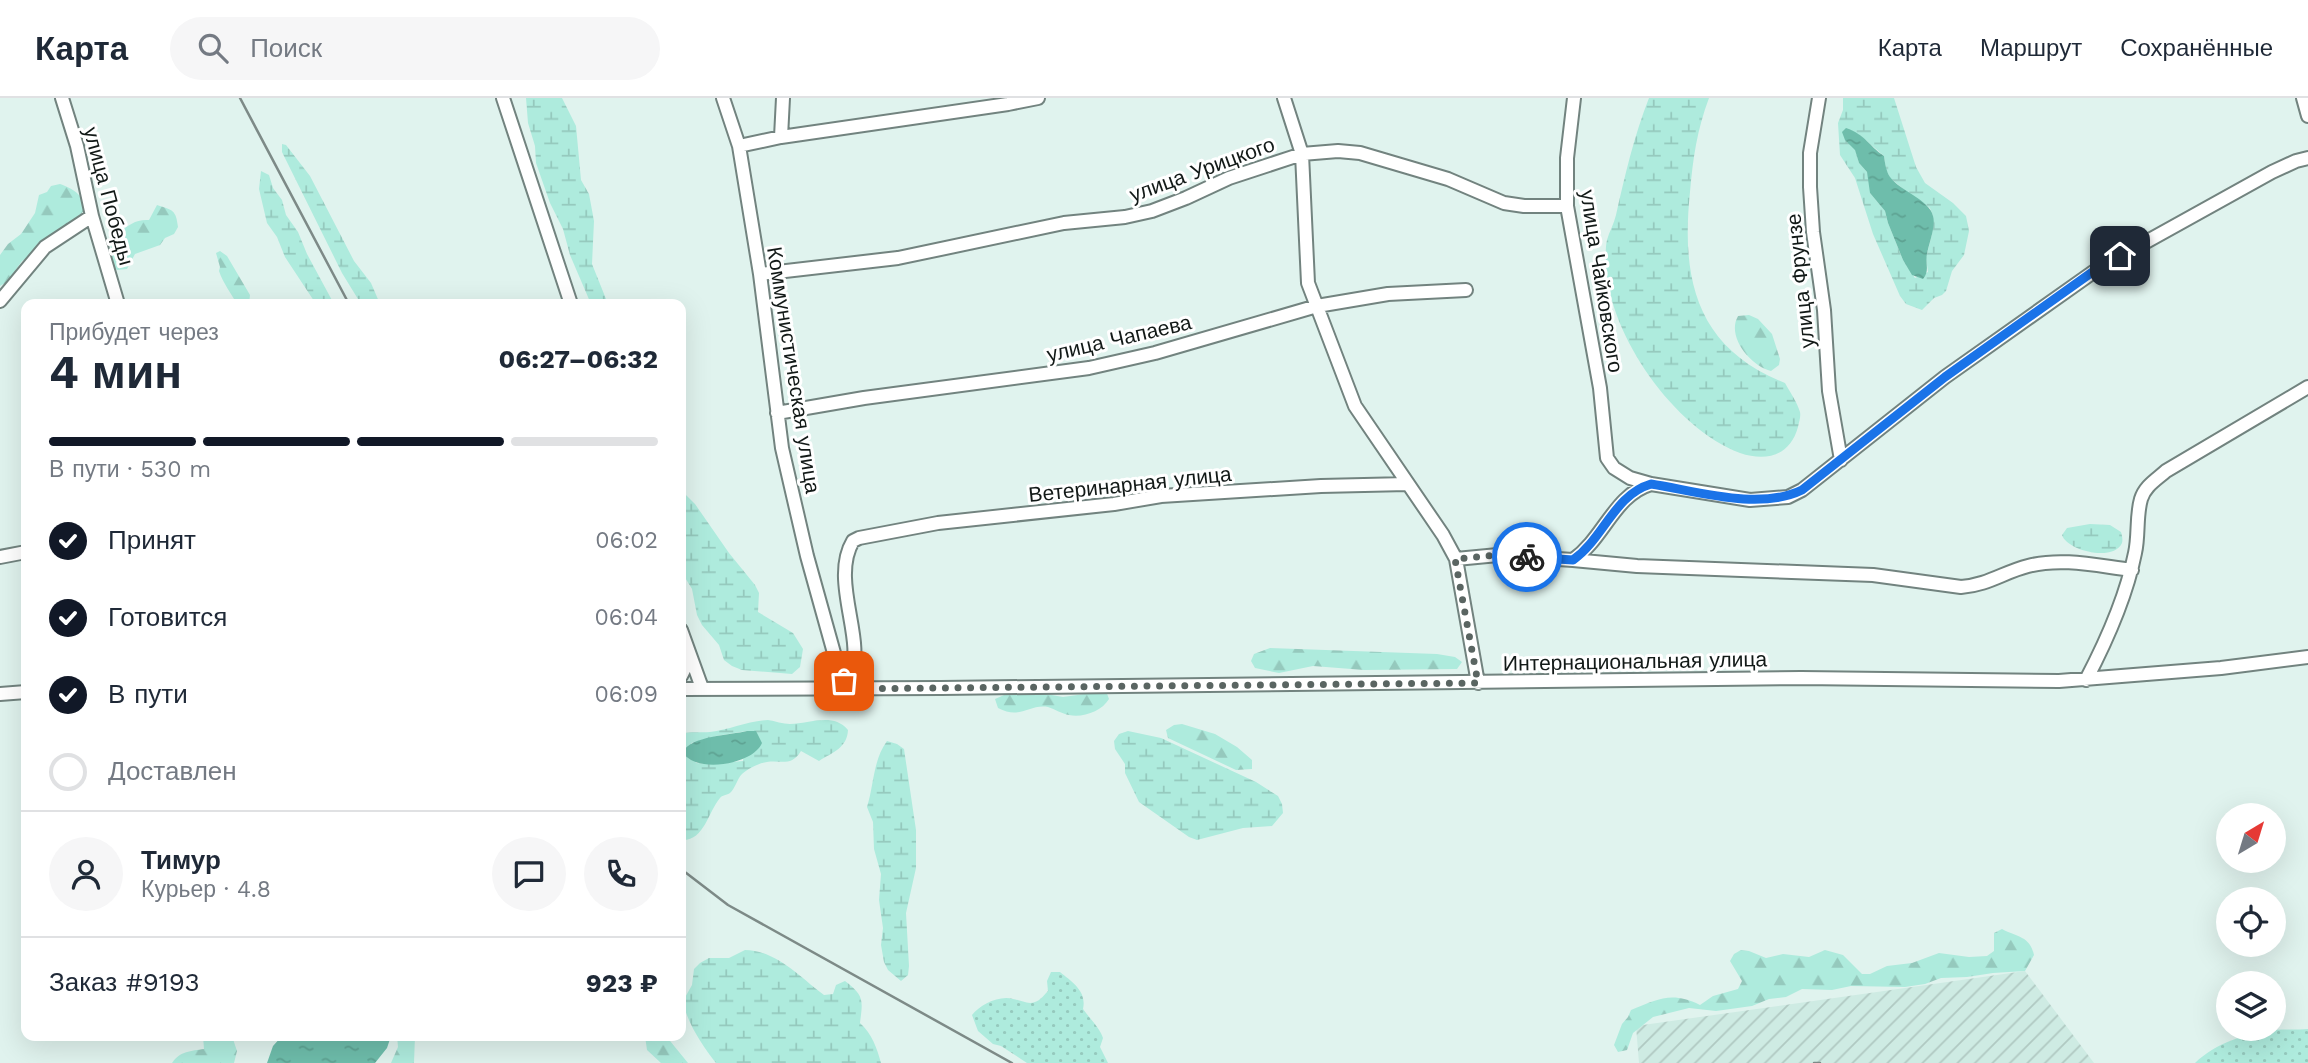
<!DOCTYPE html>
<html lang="ru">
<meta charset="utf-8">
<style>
:root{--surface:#fff;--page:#f6f6f7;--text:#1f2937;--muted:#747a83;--line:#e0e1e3;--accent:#111827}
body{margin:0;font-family:"Work Sans",sans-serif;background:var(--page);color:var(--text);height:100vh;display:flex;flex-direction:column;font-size:26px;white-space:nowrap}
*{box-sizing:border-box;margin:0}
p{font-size:23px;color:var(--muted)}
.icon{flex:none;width:38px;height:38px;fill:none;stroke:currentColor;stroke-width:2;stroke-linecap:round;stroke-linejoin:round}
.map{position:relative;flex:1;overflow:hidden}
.panel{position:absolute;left:21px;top:201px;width:665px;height:742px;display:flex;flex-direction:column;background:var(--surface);border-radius:14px;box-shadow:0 7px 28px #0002}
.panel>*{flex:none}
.needle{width:46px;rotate:38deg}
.buttons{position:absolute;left:2216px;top:705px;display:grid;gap:14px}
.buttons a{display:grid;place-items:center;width:70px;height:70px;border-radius:50%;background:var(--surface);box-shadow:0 7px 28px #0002;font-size:35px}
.pin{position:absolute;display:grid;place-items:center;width:60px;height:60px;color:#fff;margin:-30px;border-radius:14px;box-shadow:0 4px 10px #0006}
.courier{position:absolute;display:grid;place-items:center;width:70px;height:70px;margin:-35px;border:5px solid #1a73e8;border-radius:50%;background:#fff;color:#222;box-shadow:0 2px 9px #0007}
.headline em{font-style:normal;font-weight:700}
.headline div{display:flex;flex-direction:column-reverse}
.headline{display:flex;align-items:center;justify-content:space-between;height:119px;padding:0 28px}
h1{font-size:46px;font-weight:700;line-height:52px}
.bar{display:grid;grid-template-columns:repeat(4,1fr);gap:10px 7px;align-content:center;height:84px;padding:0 28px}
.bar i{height:9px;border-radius:5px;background:var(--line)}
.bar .current{background:var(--accent)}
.bar p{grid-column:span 4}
.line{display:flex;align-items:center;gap:18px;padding:0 28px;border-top:2px solid var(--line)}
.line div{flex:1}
.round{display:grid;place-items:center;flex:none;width:74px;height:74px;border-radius:37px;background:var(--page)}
ol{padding:0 28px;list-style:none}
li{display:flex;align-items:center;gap:21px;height:77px}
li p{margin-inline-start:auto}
li .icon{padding:7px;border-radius:50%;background:var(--accent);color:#fff;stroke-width:4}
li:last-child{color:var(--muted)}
li i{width:38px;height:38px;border:4px solid var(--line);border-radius:50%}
header{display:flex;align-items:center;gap:42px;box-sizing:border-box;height:98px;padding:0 35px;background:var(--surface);border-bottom:2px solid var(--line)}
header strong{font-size:33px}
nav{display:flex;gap:38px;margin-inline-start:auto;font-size:24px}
.search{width:490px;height:63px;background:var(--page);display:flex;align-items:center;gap:18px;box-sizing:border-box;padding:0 24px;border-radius:38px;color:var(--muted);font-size:26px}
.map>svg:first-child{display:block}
.industrial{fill:url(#industrial-furrows)}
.grass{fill:url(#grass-dots)}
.forest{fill:url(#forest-firs)}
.wetland{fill:url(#wetland-marsh);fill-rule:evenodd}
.water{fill:url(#water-ripples)}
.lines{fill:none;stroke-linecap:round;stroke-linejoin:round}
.minor-casing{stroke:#72837f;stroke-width:16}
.minor{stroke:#fff;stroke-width:12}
.rail{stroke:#7d8a87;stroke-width:2.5}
.done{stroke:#5a6562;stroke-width:7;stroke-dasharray:0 12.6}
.route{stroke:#1a73e8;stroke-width:9}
.labels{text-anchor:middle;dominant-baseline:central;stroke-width:6;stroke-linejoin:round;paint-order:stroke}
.street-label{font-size:21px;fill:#121917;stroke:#fff}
</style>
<header>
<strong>Карта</strong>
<div class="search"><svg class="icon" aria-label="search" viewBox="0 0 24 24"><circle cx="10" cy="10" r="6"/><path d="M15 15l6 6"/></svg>Поиск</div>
<nav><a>Карта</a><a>Маршрут</a><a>Сохранённые</a></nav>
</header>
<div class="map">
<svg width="2308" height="965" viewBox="0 0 2308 965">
<defs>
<pattern id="industrial-furrows" width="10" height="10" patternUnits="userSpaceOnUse" patternTransform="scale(1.75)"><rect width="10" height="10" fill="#ceebe3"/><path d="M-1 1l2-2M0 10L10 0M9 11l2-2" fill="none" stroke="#b0c9c2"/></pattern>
<pattern id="grass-dots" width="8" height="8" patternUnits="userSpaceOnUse" patternTransform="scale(1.75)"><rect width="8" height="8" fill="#aeebdd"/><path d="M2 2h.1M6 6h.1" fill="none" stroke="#95c9bd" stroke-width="1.8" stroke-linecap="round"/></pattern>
<pattern id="forest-firs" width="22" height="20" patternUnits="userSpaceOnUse" patternTransform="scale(1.75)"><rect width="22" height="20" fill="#aeebdd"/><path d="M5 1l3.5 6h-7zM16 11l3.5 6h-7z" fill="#95c9bd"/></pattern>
<pattern id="wetland-marsh" width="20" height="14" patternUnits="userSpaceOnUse" patternTransform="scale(1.75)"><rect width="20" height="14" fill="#aeebdd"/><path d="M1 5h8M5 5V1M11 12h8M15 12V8" fill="none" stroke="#95c9bd"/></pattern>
<pattern id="water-ripples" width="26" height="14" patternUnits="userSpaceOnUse" patternTransform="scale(1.75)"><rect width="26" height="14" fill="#6ebdab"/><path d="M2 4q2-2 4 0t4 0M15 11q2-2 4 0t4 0" fill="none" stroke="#5ea292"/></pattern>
</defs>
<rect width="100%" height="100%" fill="#e0f3ee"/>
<!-- industrial -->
<path class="industrial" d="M2025,873L2094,965H1639L1636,928Z"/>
<!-- grass -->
<path class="grass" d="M1051,874H1060C1072,884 1087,893 1083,911C1090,921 1100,930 1103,940L1100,949L1108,965H1027L1001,948L993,946L978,933L972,917C980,907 999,897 1013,901C1020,902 1028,907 1035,904C1040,903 1045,896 1048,893L1047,883Z
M2308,931V965H2195C2216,945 2246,935 2275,932C2286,931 2297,932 2308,931Z"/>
<!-- forest -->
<path class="forest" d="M60,86C74,91 87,99 83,114L37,154L22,163L7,184L0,188V157L8,146L21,136L35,115L39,97L47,94L51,88Z
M157,107C173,112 176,112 178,129L174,136L165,140L160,147L135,156L127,171L117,172L111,166V148L117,142L119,134C129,127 136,121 149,122Z
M220,153L227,158L250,197L249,206H237C231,195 223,185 219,173L220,169L216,155Z
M1749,217L1758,221L1772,236L1780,261L1779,267L1771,273C1751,268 1726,239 1738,218Z
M1270,550L1437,556L1455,559L1462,564L1457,571L1364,572L1313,568L1279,575L1255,570L1251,563L1254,556Z
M1029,593L1063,599L1106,593L1109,601C1102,613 1083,620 1069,617C1062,616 1055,611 1048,609C1029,606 1020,622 998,610L995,601L1011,594Z
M1182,626L1215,636L1237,649L1252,662V671L1236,672L1168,640L1166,632L1174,627Z
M2002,831C2017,839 2030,838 2034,857L2025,873L1993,875L1967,879L1941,880L1925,886L1905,889L1851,888L1832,892L1802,891L1786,899L1769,901L1752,908L1716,913L1689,910L1653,919L1633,935L1627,952L1618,954L1614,947L1622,926L1628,919L1631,912C1658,901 1672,893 1700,907L1713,898L1738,891L1742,883L1730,863L1734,856L1741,852L1749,853L1766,860L1783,856L1809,859L1825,852L1843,857L1862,876H1870L1887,868L1912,865L1939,855L1969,859L1987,858L1994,853V835Z
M203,938H232L237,953L234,965H172C180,953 191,953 204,951Z
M397,938H415L414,965H391L398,949Z
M645,938H666L688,965H661L647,952Z"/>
<!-- wetland -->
<path class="wetland" d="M526,0H562L576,28L581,82L589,96L594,123L592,166L608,206H591L570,157L563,131L550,105L536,65L535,48L528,25Z
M1649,0H1709C1697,32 1693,60 1690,94C1681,181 1696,250 1785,285C1790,294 1797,304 1800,314C1801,319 1799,324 1798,329C1790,358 1766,364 1740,355C1674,330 1610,238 1606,169C1606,161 1605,150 1607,142C1609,134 1614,126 1616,117C1625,77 1634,38 1649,0Z
M1843,0H1894L1916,69L1925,85L1953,105L1966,118L1969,133L1964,157L1952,173L1946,193L1942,197L1934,200L1922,212L1906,206L1900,198L1873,136L1855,80L1840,57L1838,25L1843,12ZM1850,32L1861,38L1884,58L1886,72L1890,80L1907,94L1930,110L1933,118L1932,136L1926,160L1928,174L1915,180L1903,162L1888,125L1885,113L1870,95V82L1867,74L1859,65Z
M282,46L286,47L310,78L354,163L371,185L380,206H361L342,175L282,54Z
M261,73L269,77L273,90L282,102L286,117L298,134L307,156L334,206H316L285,159L277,139L267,125L259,91Z
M681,392L695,406L729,455L755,487L759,495L758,514L793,535L803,551L800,569L792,576L742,572L732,568L724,562L719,547L702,527L697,517L692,491L681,473Z
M2090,426L2110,427L2121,434C2122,437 2123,442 2122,445C2114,464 2067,453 2062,437L2067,430Z
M768,622C775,623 783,626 790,626C809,626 833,614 848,632C847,650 833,654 819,663L801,653C791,669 782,662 767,664C759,665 748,671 742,676C737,681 735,691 730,695C727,697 722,697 720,700C708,714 704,744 681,742V636C691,633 699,635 710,634C729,632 748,623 768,622ZM747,633L743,663L708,666L696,665L691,645L704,643L716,638Z
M1128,633L1161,640L1256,684L1278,698L1282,706L1283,715L1272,728L1243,730L1197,742L1189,739L1139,704L1125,675V666L1115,651L1114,643L1119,636Z
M887,643L897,646L904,651L916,732V770L906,815L909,868L908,877L901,883L888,872L884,864L881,847L883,830L879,802L881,776L874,751L873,724L867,709C874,687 873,662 887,643Z
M745,852C776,852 801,880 824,897L833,896L836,887L845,883C864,898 863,901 860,925C872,936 877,950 881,965H716C702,947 687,925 683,903L692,887L694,871L700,865L709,860H729Z"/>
<!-- water -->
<path class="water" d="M1846,30C1866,37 1869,48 1884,58C1885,65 1886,73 1890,79C1900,93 1930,102 1933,118C1936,128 1929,145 1927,156C1925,165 1930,173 1923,181L1912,177L1903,162L1888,125L1885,113L1870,95L1867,74L1859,65L1855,52L1845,42L1842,34Z
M747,633H756L762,645C753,667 694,676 683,654C690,638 731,637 747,633Z
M282,938H391L387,950L375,965H267L273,948Z"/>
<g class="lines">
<defs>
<path id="minor" d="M62,0L77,48L92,118L118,206
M503,0L571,206
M723,0L739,48L760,176L782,350L807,458L834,555L835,573L833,591
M1284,0L1302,56L1308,185L1355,308L1443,437L1456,461L1478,585
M1574,0L1567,60V108L1600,290L1607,360L1614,370L1630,380L1651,386L1750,402L1788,399L1802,392L1945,279L2099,170L2272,74L2296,63L2308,60
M1819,0L1810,55V89L1813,134L1824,212L1829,293L1841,362
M2303,0L2308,18
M781,39L783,0
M739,48L781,39L1008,6L1038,0
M760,176L898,160L1064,125L1125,119L1152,113L1186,100L1229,80L1302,56L1338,53L1360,55L1448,81L1504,105L1524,108H1567
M0,203L45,149L92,118
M777,315L864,300L1089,270L1155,255L1317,208L1388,196L1466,192
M0,459L26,454
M1456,461L1498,457L1573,462L1637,468L1873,477L1961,489C1988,487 2004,474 2028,468C2062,459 2098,468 2132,472
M1573,462C1605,439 1614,397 1651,386
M681,532L702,590
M681,578L686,568L688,555
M2086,582C2107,542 2126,500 2135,455C2139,438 2136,418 2141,401C2145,388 2156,382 2166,373L2308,289
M681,591L941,590L1801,580L2059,583L2221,570L2308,559
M833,591C839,587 846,583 849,576C868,546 829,483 853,443L859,440L938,425L1114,406L1161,398L1321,388L1407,386
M0,596L26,594"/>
</defs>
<!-- minor casing -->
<use href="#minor" class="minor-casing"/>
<!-- minor -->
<use href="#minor" class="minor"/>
<!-- rail -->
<path class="rail" d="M240,0L349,206
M681,771L728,807L1012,965
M1814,965H1820"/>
</g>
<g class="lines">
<!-- done -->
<path class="done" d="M844,583L833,591L1478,585L1455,461L1498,457L1527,459"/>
<!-- route -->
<path class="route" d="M1527,459L1573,462C1604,440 1614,397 1651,386C1696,393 1759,413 1802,392L1945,279L2098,170L2120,158"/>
</g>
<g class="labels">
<!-- street labels -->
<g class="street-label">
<text transform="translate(1202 71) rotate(-20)">улица Урицкого</text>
<text transform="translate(109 98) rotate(75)">улица Победы</text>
<text transform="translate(1602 183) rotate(81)">улица Чайковского</text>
<text transform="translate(1800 183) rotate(-96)">улица Фрунзе</text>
<text transform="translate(1119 240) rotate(-13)">улица Чапаева</text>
<text transform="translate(794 272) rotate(81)">Коммунистическая улица</text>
<text transform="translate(1130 386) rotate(-6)">Ветеринарная улица</text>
<text transform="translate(1635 563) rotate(-1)">Интернациональная улица</text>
</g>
</g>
</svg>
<div class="buttons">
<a><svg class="needle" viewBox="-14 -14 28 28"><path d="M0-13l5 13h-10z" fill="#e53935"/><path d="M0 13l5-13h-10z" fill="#747a83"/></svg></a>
<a><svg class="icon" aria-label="locate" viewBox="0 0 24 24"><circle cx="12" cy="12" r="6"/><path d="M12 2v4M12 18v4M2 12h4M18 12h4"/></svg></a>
<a><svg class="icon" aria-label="layers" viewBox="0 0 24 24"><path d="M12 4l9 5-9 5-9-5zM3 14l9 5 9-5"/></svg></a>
</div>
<div class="pin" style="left:844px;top:583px;background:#ea580c"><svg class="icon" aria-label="bag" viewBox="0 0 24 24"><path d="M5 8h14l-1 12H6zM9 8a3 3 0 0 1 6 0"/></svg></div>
<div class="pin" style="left:2120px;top:158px;background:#1f2937"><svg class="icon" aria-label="home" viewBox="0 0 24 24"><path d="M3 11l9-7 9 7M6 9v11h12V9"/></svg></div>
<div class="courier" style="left:1527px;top:459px"><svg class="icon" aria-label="bike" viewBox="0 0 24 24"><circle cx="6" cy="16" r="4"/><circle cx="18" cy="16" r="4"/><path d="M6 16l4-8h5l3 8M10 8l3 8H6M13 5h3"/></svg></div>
<section class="panel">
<div class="headline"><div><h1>4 мин</h1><p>Прибудет через</p></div><em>06:27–06:32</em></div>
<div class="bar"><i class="current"></i><i class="current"></i><i class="current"></i><i></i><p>В пути · 530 m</p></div>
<ol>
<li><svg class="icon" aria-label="check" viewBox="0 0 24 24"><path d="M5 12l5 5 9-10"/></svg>Принят<p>06:02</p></li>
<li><svg class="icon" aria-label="check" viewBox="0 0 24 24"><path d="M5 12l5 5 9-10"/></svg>Готовится<p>06:04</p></li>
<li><svg class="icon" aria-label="check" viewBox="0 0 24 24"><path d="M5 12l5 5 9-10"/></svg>В пути<p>06:09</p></li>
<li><i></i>Доставлен</li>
</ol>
<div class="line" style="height:126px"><a class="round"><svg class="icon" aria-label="person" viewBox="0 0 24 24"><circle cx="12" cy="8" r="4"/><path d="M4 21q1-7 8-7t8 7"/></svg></a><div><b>Тимур</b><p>Курьер · 4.8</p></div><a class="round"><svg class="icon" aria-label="chat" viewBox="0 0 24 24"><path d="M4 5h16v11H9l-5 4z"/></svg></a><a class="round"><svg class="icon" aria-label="phone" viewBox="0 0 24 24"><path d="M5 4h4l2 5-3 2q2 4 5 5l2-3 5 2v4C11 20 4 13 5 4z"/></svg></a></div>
<div class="line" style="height:91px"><div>Заказ #9193</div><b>923 ₽</b></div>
</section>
</div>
